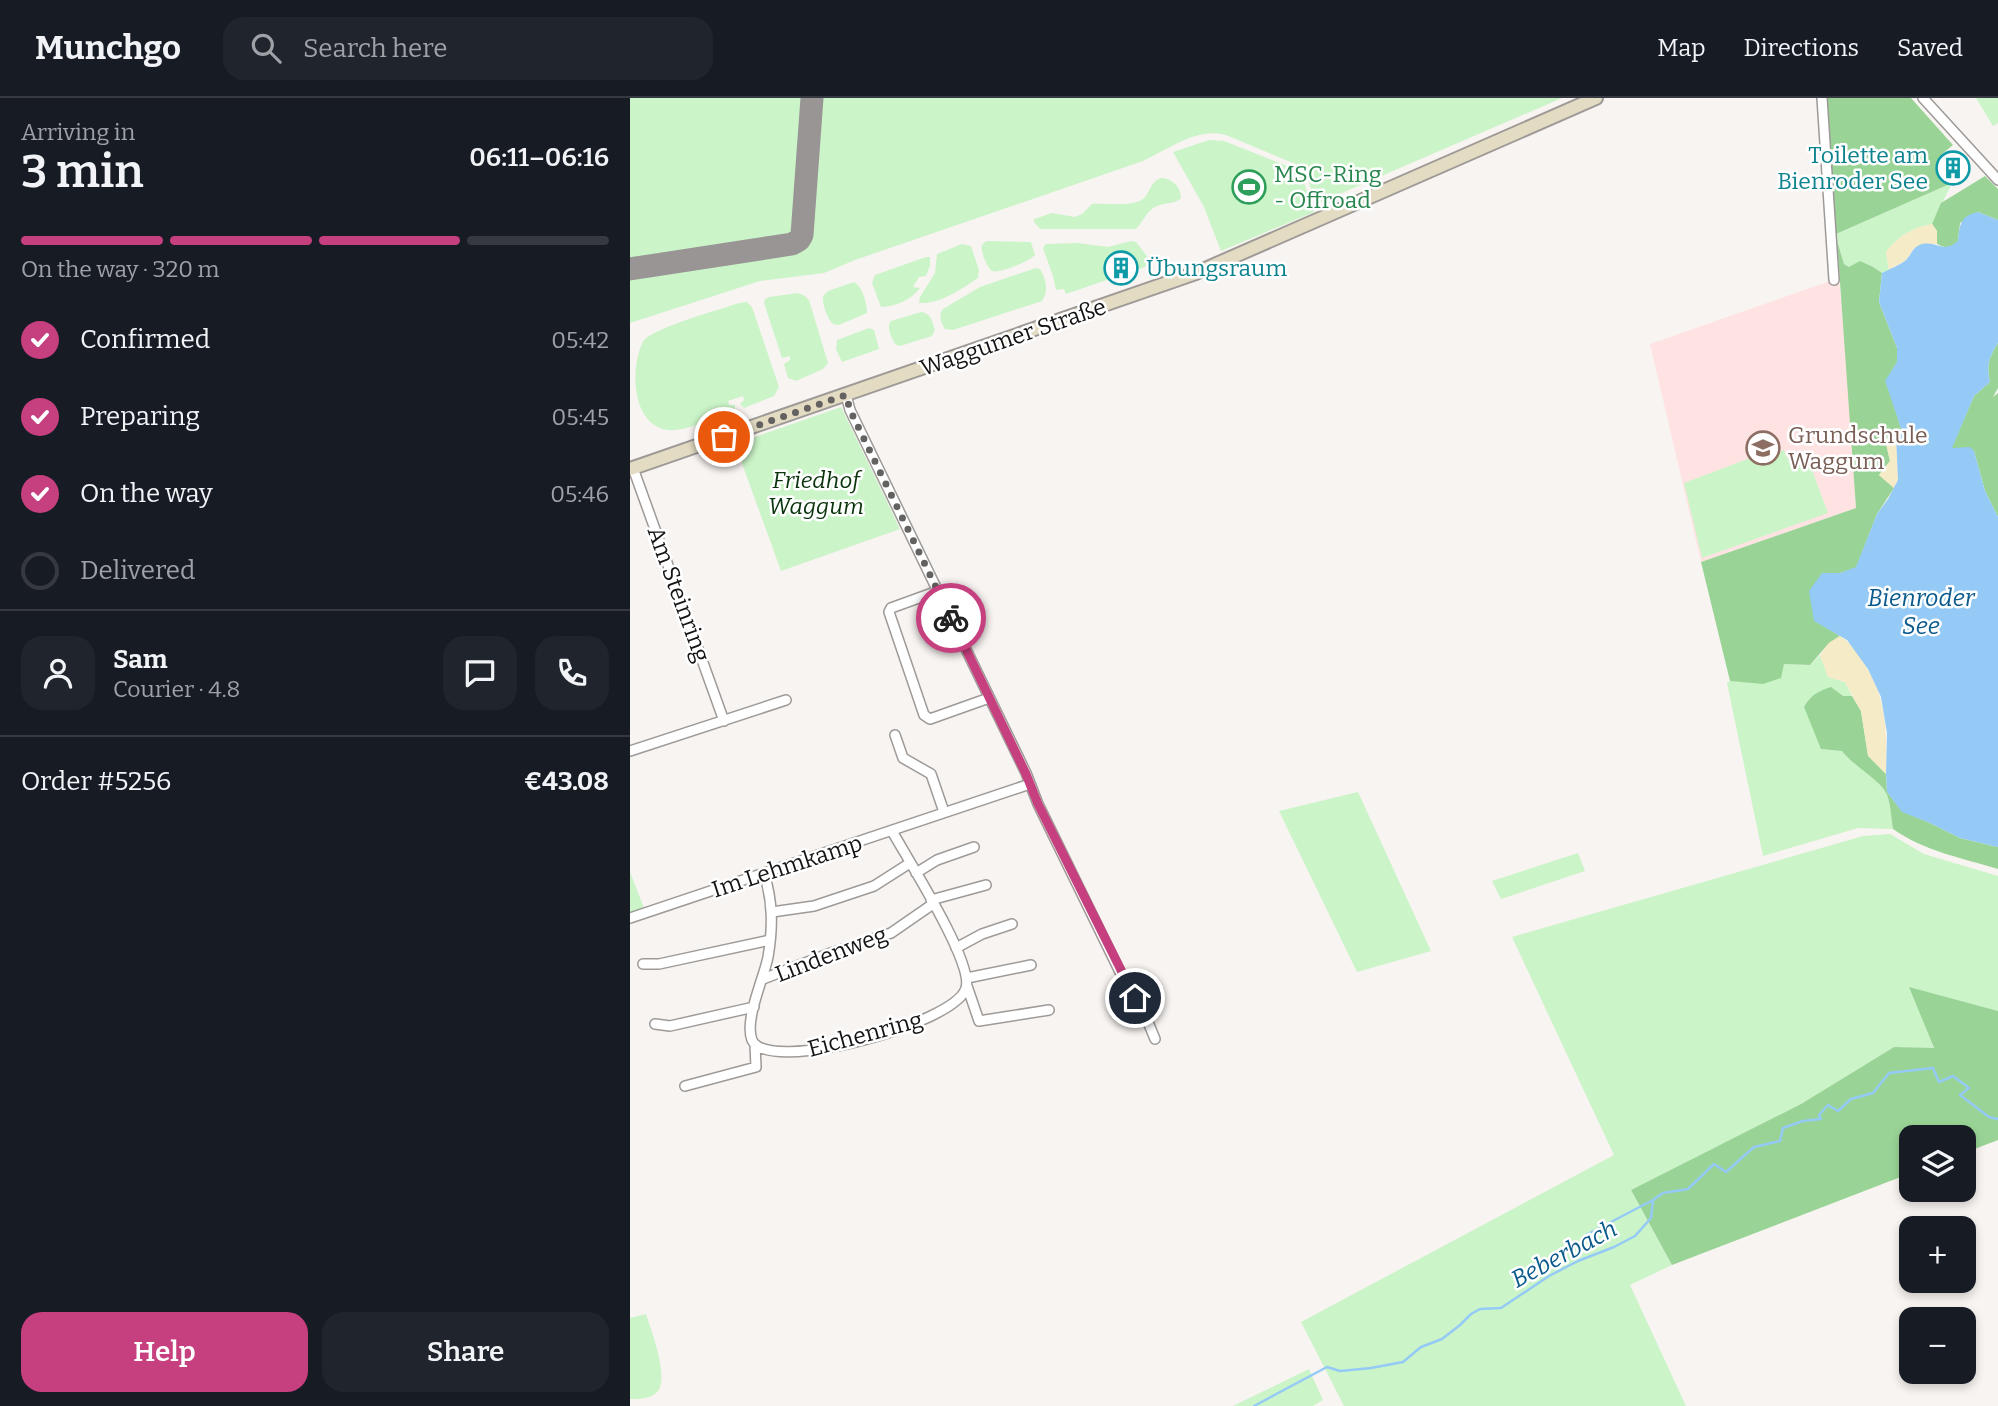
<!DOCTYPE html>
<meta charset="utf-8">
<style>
:root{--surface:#171b24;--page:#20242c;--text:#f1f3f6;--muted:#9ea1a6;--line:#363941;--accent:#c63f7e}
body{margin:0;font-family:Bitter,serif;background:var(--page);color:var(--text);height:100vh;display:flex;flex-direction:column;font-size:26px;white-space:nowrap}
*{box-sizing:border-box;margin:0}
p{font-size:23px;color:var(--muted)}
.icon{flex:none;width:38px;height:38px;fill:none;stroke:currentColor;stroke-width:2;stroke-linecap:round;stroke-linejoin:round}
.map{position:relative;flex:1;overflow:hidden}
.sheet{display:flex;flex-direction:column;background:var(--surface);width:630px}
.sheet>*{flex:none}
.tools{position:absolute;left:1269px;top:1027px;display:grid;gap:14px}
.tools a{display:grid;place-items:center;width:77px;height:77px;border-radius:14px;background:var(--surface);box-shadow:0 4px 10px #0003;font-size:35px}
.pin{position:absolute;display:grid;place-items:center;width:60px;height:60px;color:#fff;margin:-30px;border:4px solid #fff;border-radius:50%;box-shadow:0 2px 7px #0007}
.courier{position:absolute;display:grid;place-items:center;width:70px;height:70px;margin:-35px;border:5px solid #c63f7e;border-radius:50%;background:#fff;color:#222;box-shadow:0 2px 9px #0007}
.headline em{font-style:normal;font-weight:600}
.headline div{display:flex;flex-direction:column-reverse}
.headline{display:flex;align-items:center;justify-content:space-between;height:119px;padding:0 21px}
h1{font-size:46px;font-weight:600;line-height:52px}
.bar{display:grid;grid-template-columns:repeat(4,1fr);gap:10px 7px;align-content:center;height:84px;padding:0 21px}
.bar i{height:9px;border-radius:5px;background:var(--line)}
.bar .current{background:var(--accent)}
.bar p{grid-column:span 4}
.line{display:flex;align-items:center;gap:18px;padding:0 21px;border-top:2px solid var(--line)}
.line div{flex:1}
.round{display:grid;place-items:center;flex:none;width:74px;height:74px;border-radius:21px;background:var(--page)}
ol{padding:0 21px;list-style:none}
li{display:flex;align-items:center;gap:21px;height:77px}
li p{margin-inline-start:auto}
li .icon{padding:7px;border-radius:50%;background:var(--accent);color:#fff;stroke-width:4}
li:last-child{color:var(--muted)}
li i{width:38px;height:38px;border:4px solid var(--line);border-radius:50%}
.action{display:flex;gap:14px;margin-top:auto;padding:14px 21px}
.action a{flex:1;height:80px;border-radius:21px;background:var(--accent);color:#fff;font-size:28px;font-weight:600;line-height:80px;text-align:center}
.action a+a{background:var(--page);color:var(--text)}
header{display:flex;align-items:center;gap:42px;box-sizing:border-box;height:98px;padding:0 35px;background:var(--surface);border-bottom:2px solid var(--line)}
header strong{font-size:33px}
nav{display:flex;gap:38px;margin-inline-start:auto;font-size:24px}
.search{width:490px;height:63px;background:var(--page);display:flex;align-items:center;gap:18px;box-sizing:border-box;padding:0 24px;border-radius:21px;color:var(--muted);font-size:26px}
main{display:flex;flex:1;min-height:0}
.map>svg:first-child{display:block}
.education{fill:#ffe3e3}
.green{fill:#cbf4c8}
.forest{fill:#99d496}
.sand{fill:#f5ebc6}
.water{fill:#95caf6}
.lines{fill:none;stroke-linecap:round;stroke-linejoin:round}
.stream{stroke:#95caf6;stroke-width:2.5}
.taxiway{stroke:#989594;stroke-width:23}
.street-casing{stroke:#9e9a98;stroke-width:12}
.secondary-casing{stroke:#9e9a98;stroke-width:16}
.street{stroke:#fff;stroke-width:9}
.secondary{stroke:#e3dbc2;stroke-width:12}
.done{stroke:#646261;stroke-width:7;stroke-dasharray:0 12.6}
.route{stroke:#c63f7e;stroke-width:9}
.labels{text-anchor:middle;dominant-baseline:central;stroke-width:5;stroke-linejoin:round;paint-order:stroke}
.culture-label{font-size:23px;fill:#0d838f;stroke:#fff;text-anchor:end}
.leisure-label{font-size:23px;fill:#27864d;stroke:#fff;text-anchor:start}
.street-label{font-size:23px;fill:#151313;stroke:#fff}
.education-label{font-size:23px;fill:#785e54;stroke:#fff;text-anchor:start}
.park-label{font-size:23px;font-style:italic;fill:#0a340c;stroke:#fff}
.water-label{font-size:24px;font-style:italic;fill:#0b5a8d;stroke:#fff}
</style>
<header>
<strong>Munchgo</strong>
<div class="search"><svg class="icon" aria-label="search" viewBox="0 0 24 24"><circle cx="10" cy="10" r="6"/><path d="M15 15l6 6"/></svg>Search here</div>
<nav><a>Map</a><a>Directions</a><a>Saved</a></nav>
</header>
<main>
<section class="sheet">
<div class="headline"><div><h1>3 min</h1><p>Arriving in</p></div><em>06:11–06:16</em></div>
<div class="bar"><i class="current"></i><i class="current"></i><i class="current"></i><i></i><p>On the way · 320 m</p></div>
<ol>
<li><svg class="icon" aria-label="check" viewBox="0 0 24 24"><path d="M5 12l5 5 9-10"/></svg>Confirmed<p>05:42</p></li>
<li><svg class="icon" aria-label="check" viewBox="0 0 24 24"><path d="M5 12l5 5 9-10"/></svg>Preparing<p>05:45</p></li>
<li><svg class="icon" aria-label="check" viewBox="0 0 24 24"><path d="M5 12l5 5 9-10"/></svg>On the way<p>05:46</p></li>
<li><i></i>Delivered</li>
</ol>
<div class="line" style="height:126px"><a class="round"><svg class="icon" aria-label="person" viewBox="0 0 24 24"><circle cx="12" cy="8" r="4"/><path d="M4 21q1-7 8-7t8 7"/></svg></a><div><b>Sam</b><p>Courier · 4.8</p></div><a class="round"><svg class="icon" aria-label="chat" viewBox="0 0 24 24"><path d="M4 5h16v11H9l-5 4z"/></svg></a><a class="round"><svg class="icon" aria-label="phone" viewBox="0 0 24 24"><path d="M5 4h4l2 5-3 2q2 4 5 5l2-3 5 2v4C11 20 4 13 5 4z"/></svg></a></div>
<div class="line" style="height:91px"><div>Order #5256</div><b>€43.08</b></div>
<div class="action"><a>Help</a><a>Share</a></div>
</section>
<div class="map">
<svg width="1368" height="1308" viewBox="0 0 1368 1308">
<rect width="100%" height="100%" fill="#f8f4f1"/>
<!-- education -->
<path class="education" d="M1209,180L1219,290L1226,410L1071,464L1020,246Z"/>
<!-- green -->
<path class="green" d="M0,0H932L691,104C680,98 679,81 675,70L596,37C567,29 539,51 513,63L225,162L194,175L130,183L0,225Z
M1346,0H1368V25L1363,28Z
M579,42L594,43L670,73L684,114L591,153L574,109L543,54Z
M531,80C542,80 551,89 551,100C544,107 534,104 525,109C516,114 513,124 506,131H410L404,124V121L422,115L445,119L452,116L462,106C475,105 503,109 513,101C521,94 520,84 531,80Z
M1322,85L1302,126C1282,130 1268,138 1256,154L1259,172L1252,175L1243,169H1219L1214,166L1206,136Z
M357,143L401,144L405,157C400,163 369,176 362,173C357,170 350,152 352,147C353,145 355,144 357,143Z
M501,143L506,144L523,166L436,196L434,191L426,192L423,178L414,153L413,150L416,146L448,145L478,149Z
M332,146L341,148L349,172L348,180C331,191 311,206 289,205L290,199L305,175L307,156Z
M296,159H300V168L296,178L289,179L283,189L290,190C280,203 266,208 251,209L242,185L245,177Z
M406,170L410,171C416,181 419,193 412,203L323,232L315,231C311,226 308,217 313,211L350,189Z
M224,184C233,189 237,206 237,215L209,227L203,226C197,220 192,206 193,198L198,193Z
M168,195L175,198L179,202L198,265L193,271L166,283L158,280L154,266L160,262V258L152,260L134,205L135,201L139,199Z
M117,204L122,209L149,289L144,298L114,310L110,306L114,302L113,298L98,303L99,307H105V313C87,319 56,334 38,332C0,327 0,266 14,242C29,228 86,213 109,205Z
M291,214C301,215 302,223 305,232L302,238L270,248L265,246C261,239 256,229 261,223Z
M239,230L244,232L249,251L212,264L206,251L207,242Z
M211,309L270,431L151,473L105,346Z
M1154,352L1157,360L1175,353L1198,415L1072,460L1054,385L1136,354L1138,358Z
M1190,557L1198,579L1215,584L1222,598H1213L1191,651L1212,653C1222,667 1253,684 1257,697C1261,707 1261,720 1263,731L1228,730L1133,758L1097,585L1100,583L1116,584L1154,566L1180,567Z
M728,694L801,853L727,874L649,713Z
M1260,736L1294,756L1368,778V913L1280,890L1304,951L1264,949L1171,1006L1001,1092L1042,1167L1000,1187L1056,1308H714L671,1224L984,1057L882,839L1233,738Z
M948,755L955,773L871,801L862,783Z
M0,774L14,810L0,815Z
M16,1216C21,1232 41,1283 26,1295C19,1301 9,1301 0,1301V1220Z
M679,1271L693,1302L683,1308H603Z"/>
<!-- forest -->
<path class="forest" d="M1196,0H1281L1323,47L1312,56L1322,85L1206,136Z
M1355,78L1368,91V122L1348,114L1330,125L1328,143C1321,150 1316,151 1307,146V133L1302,126L1311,105Z
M1207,142L1214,166L1219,169L1230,163L1243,169L1252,175L1249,204L1267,250V264L1256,283L1272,333L1266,338L1255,341L1260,363L1249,377L1264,390L1247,416L1226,470L1210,475H1192L1184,522L1210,538L1199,545L1180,567L1154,566L1151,580L1133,586L1100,583L1071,464L1226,410Z
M1368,245V290L1363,299L1368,295V419L1355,393L1344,353L1321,351L1344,298L1360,284C1356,268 1359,259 1368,245Z
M1201,589L1213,598H1222L1231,613L1238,657L1256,676L1257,694L1272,713L1300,725L1330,740L1368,749V771C1332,760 1294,753 1263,731C1261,720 1261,707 1257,697C1253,684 1222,667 1212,653L1191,651L1174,609C1181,597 1188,593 1201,589Z
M1279,889L1368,913V1042L1334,1055V1040H1281V1075L1042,1167L1001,1092L1171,1006L1264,949L1304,950Z"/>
<!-- sand -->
<path class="sand" d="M1302,126L1307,133V146H1292L1283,151L1276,162L1259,172L1256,154C1268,138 1282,130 1302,126Z
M1266,338L1268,382L1264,390L1249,377L1260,363L1255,341Z
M1210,538C1218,543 1223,550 1229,558C1257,597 1257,629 1256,676L1238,658L1231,613L1215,584L1198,579L1190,557L1199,545Z"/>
<!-- water -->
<path class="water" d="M1348,114L1368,122V245C1359,259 1356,268 1360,284L1344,298L1322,350L1340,349L1344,353L1355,393L1368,419V749L1330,740L1300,725L1272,714L1257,694L1256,676L1257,635L1251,599L1238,571L1217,542L1184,523L1179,493L1192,475H1210L1226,469L1247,416L1258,401L1268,382L1266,338L1272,333L1255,283L1267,264V250L1249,204L1252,175C1258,172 1272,166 1276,162C1282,156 1282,149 1292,146C1308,143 1313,156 1328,143C1330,126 1330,118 1348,114Z"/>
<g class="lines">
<!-- stream -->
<path class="stream" d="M956,1137L1023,1102
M624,1308L697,1269L710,1273L741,1270L773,1264L791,1249L812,1241L830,1227L841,1216L850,1211L871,1210L919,1178L948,1163L984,1149L1005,1138L1021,1120L1023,1102L1033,1095L1058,1091L1084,1066L1096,1074L1124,1049L1150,1043L1153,1030L1173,1023L1191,1021L1189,1017L1198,1007L1208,1013L1221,1001L1243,995L1259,975L1303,970L1309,984L1323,978L1339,990L1330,997L1359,1019L1368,1021"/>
<!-- taxiway -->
<path class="taxiway" d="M0,171L162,146L169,142L172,137L182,0"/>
<defs>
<path id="street" d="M1192,0L1204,182
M1293,0L1368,82
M216,297L220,312L396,675L408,706L491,876L518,924L525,941
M3,370L94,623
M308,493L261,510L259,514L294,617L300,621L359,600
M265,637L273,660L301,676L314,714
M0,653L156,602
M134,775C143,804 143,829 138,859C134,880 114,922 122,942C137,977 326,926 336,890C344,865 277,760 262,733
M286,775L307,762L344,749
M301,802L356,787
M142,814L184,808L244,788L280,765
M0,820L400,686
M326,850L352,836L382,826
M13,866H29L140,842
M337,880L401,867
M133,881L198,856L261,835L303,806
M337,888L349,923L419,912
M25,926L40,928L124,909
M55,988L126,969L125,947"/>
<path id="secondary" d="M0,371L566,175L966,0"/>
</defs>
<!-- street casing -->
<use href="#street" class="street-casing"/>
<!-- secondary casing -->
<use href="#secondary" class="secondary-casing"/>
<!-- street -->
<use href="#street" class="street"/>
<!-- secondary -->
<use href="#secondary" class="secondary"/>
</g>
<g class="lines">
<!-- done -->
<path class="done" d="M94,339L216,297L220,312L321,520"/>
<!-- route -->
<path class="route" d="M321,520L396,676L408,706L505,900"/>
</g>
<!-- icons -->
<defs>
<symbol id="building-ring" viewBox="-11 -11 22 22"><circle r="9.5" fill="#fff" stroke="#0f9aa8" stroke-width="1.5"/><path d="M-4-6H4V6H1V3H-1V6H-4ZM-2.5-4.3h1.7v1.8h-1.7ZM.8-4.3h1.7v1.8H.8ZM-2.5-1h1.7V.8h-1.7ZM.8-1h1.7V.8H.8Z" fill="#0f9aa8"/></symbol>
<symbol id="stadium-ring" viewBox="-11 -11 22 22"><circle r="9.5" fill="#fff" stroke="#2e9e5b" stroke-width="1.5"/><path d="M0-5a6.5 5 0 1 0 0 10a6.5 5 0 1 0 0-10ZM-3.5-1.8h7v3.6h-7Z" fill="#2e9e5b"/></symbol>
<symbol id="school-ring" viewBox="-11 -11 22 22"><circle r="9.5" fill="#fff" stroke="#8d6e63" stroke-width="1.5"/><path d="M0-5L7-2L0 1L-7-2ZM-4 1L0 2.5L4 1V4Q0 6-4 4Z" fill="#8d6e63"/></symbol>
</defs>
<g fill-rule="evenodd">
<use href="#building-ring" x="1304" y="51" width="38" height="38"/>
<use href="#stadium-ring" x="600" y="70" width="38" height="38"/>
<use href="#building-ring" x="472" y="151" width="38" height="38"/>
<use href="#school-ring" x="1114" y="331" width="38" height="38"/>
</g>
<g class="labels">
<!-- culture labels -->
<g class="culture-label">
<text x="1298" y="57">Toilette am<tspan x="1298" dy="26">Bienroder See</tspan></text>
<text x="516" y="170" text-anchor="start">Übungsraum</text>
</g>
<!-- leisure labels -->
<g class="leisure-label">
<text x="644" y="76">MSC-Ring<tspan x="644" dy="26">- Offroad</tspan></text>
</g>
<!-- street labels -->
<g class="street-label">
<text transform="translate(383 239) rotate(-19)">Waggumer Straße</text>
<text transform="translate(49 496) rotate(70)">Am Steinring</text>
<text transform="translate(157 768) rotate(-18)">Im Lehmkamp</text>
<text transform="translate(201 856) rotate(-21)">Lindenweg</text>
<text transform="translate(235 936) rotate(-15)">Eichenring</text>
</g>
<!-- education labels -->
<g class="education-label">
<text x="1158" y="337">Grundschule<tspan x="1158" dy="26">Waggum</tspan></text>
</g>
<!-- park labels -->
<g class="park-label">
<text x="186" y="382">Friedhof<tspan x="186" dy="26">Waggum</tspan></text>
</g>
<!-- water labels -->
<g class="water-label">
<text x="1291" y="500">Bienroder<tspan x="1291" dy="28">See</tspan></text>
<text transform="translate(934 1156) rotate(-28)">Beberbach</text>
</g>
</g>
</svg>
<div class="tools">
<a><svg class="icon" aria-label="layers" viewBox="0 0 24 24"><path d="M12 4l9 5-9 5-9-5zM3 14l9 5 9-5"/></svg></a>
<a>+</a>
<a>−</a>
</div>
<div class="pin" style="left:94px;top:339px;background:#ea580c"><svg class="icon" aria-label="bag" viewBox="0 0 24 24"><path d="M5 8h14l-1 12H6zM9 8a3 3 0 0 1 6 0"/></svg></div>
<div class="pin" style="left:505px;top:900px;background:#1f2937"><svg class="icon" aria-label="home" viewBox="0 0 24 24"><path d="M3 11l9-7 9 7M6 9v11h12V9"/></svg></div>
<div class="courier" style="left:321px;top:520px"><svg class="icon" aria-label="bike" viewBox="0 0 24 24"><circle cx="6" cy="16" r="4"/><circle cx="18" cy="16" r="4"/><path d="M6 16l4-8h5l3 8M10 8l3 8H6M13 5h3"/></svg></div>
</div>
</main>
